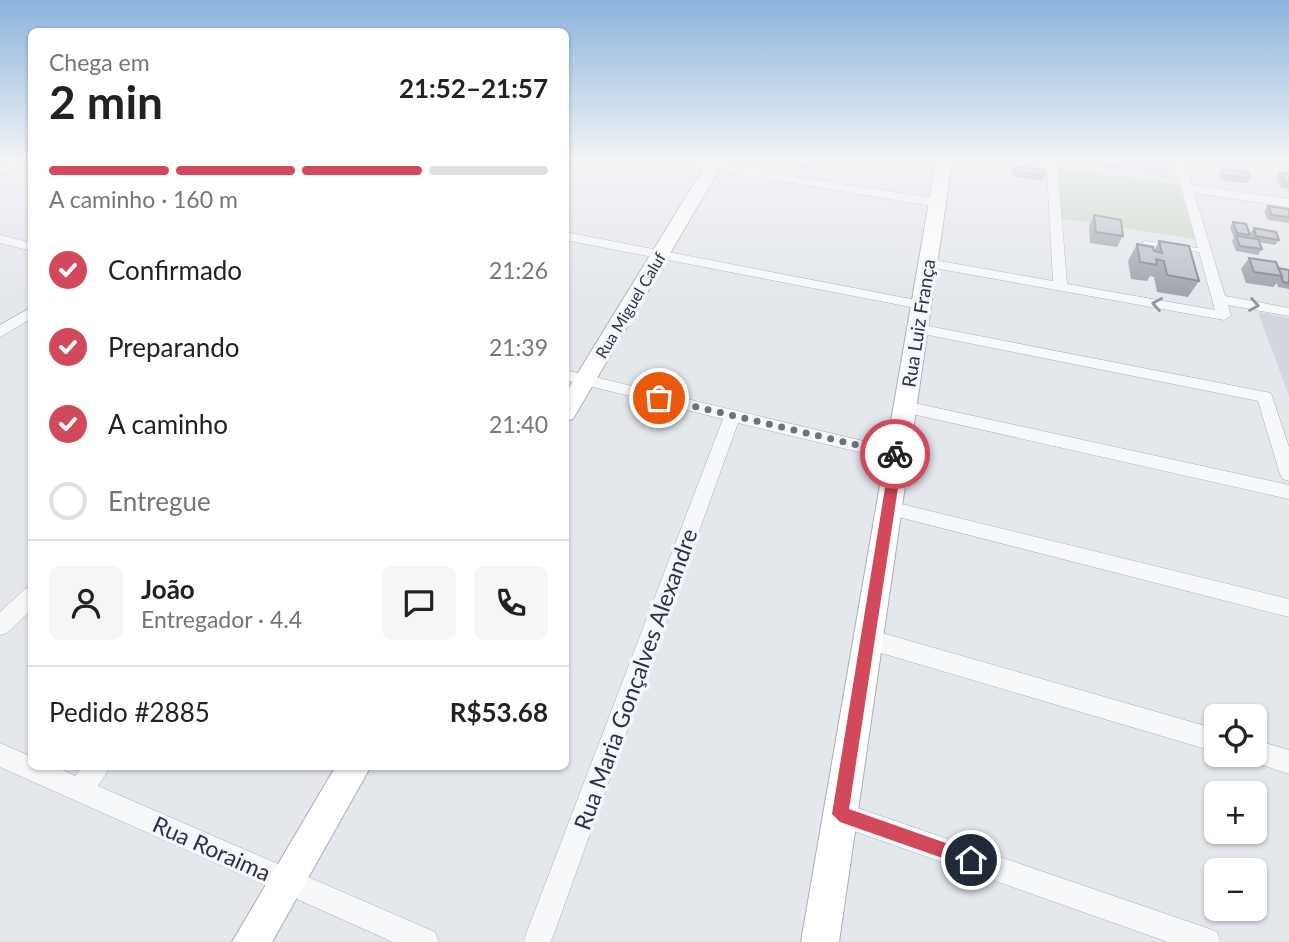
<!DOCTYPE html>
<html lang="pt">
<meta charset="utf-8">
<style>
:root{--surface:#fff;--page:#f6f6f6;--text:#222;--muted:#767676;--line:#e0e0e0;--accent:#d1495b}
body{margin:0;font-family:Lato,sans-serif;background:var(--page);color:var(--text);height:100vh;display:flex;flex-direction:column;font-size:26px;white-space:nowrap}
*{box-sizing:border-box;margin:0}
p{font-size:23px;color:var(--muted)}
.icon{flex:none;width:38px;height:38px;fill:none;stroke:currentColor;stroke-width:2;stroke-linecap:round;stroke-linejoin:round}
.map{position:relative;flex:1;overflow:hidden}
.sheet{position:absolute;left:28px;top:28px;width:541px;height:742px;display:flex;flex-direction:column;background:var(--surface);border-radius:10px;box-shadow:0 2px 5px #0004}
.sheet>*{flex:none}
.tools{position:absolute;left:1204px;top:704px;display:grid;gap:14px}
.tools a{display:grid;place-items:center;width:63px;height:63px;border-radius:10px;background:var(--surface);box-shadow:0 2px 5px #0004;font-size:35px}
.pin{position:absolute;display:grid;place-items:center;width:60px;height:60px;color:#fff;margin:-30px;border:4px solid #fff;border-radius:50%;box-shadow:0 2px 7px #0007}
.courier{position:absolute;display:grid;place-items:center;width:70px;height:70px;margin:-35px;border:5px solid #d1495b;border-radius:50%;background:#fff;color:#222;box-shadow:0 2px 9px #0007}
.headline em{font-style:normal;font-weight:700}
.headline div{display:flex;flex-direction:column-reverse}
.headline{display:flex;align-items:center;justify-content:space-between;height:119px;padding:0 21px}
h1{font-size:46px;font-weight:700;line-height:52px}
.bar{display:grid;grid-template-columns:repeat(4,1fr);gap:10px 7px;align-content:center;height:84px;padding:0 21px}
.bar i{height:9px;border-radius:5px;background:var(--line)}
.bar .active{background:var(--accent)}
.bar p{grid-column:span 4}
.line{display:flex;align-items:center;gap:18px;padding:0 21px;border-top:2px solid var(--line)}
.line div{flex:1}
.round{display:grid;place-items:center;flex:none;width:74px;height:74px;border-radius:10px;background:var(--page)}
ol{padding:0 21px;list-style:none}
li{display:flex;align-items:center;gap:21px;height:77px}
li p{margin-inline-start:auto}
li .icon{padding:7px;border-radius:50%;background:var(--accent);color:#fff;stroke-width:4}
li:last-child{color:var(--muted)}
li i{width:38px;height:38px;border:4px solid var(--line);border-radius:50%}
.map>svg:first-child{display:block}
.built{fill:#d2d6de}
.green{fill:#c9d6c5}
.lines{fill:none;stroke-linecap:round;stroke-linejoin:round}
.lane-casing{stroke:#a9aeb7;stroke-width:1}
.street-casing{stroke:#a9aeb7;stroke-width:1}
.secondary-casing{stroke:#a9aeb7;stroke-width:2}
.lane{fill:#f7f8fa;fill-rule:evenodd}
.street{fill:#f7f8fa;fill-rule:evenodd}
.secondary{fill:#fff;fill-rule:evenodd}
.wall{fill:#a1a5ae}
.building{fill:#bbc0ca;stroke:#83868d;stroke-width:2}
.oneway{stroke:#9196a0}
.route{fill:#d1495b}
.done{stroke:#6c737f;stroke-width:7;stroke-dasharray:0 12.6}
.labels{text-anchor:middle;dominant-baseline:central;stroke-width:7;stroke-linejoin:round;paint-order:stroke}
.far-street-label{font-size:16px;fill:#2b3445;stroke:#f4f6f9}
.street-label{font-size:19px;fill:#2b3445;stroke:#f4f6f9}
.near-street-label{font-size:23px;fill:#2b3445;stroke:#f4f6f9}
</style>
<div class="map">
<svg width="1289" height="942" viewBox="0 0 1289 942">
<rect width="100%" height="100%" fill="#e4e7ec"/>
<!-- built -->
<path class="built" d="M1061,161H1168L1174,180L1061,164Z
M1258,312L1289,318V396Z"/>
<!-- green -->
<path class="green" d="M1055,166L1179,184L1195,239L1059,218Z"/>
<g class="lines">
<defs>
<path id="lane" d="M1145,241L1205,249L1208,251L1205,253L1143,244L1142,243Z"/>
<path id="street" d="M13,161H27L0,175V168Z
M671,161H697L938,199L944,203L938,207L676,164Z
M998,161L1047,165V161H1057L1067,284L1215,310L1174,161H1185L1192,185L1289,199V207L1194,193L1225,296L1289,308V316L1228,305L1231,316L1224,320L923,266V260L928,259L1053,281L1047,171Z
M565,232L921,301L928,305L921,309L565,240Z
M0,235L32,243V251L0,243Z
M32,307V318L0,337V325Z
M918,324L1271,393L1289,447V481L1283,479L1280,474L1258,401L913,332L911,329Z
M565,370L897,449L906,455L897,461L738,423L551,942H523L723,419L565,380Z
M905,401L1289,485V499L899,411L897,407L899,403Z
M889,501L1289,599V617L883,513L880,508L883,503Z
M32,586V609L7,633L0,635V612L25,589Z
M868,629L1216,729V752L868,649L861,646L857,639L861,632Z
M1255,740L1289,750V774L1247,760L1244,754H1255Z
M0,743L32,757V766H54L75,776L83,766H111L98,786L435,932L439,942H393L0,767Z
M840,802L1207,928L1217,932L1221,942H1168L840,826L831,823L828,814L831,805Z"/>
<path id="secondary" d="M708,161H724L573,419L565,421V394Z
M936,161H952L839,942H801Z
M336,766H371L272,942H232Z"/>
</defs>
<!-- lane casing -->
<use href="#lane" class="lane-casing"/>
<!-- street casing -->
<use href="#street" class="street-casing"/>
<!-- secondary casing -->
<use href="#secondary" class="secondary-casing"/>
<!-- lane -->
<use href="#lane" class="lane"/>
<!-- street -->
<use href="#street" class="street"/>
<!-- secondary -->
<use href="#secondary" class="secondary"/>
</g>
<!-- wall -->
<path class="wall" d="M795,161H810L806,169L794,167Z
M1071,161H1123L1119,169L1071,163Z
M1014,166L1044,176L1042,181L1012,176V171Z
M1222,169L1250,178L1247,183L1221,180L1219,174Z
M1280,173L1289,174V189L1281,188L1276,178Z
M1268,206L1289,209V223L1268,220L1264,212Z
M1094,215L1123,236L1117,247L1090,243L1089,226Z
M1233,222L1250,235L1248,238H1252L1250,233L1254,228L1279,240L1275,245L1259,242L1262,249L1258,255L1236,251L1232,241L1234,238L1230,227Z
M1159,241L1199,281L1188,297L1157,292L1154,277L1150,276L1147,281L1131,279L1128,261L1137,244L1154,251Z
M1249,258L1278,268L1289,270V289L1278,287L1277,283L1273,287L1246,283L1241,269Z"/>
<!-- building -->
<path class="building" d="M795,161H809L807,164L795,162Z
M1014,166L1044,170V176L1014,171Z
M1222,169L1247,172L1250,178L1224,175Z
M1280,173L1289,174V184L1285,183Z
M1268,206L1289,209V217L1272,215Z
M1094,215L1121,220L1123,236L1096,232Z
M1233,222L1246,224L1250,235L1237,233Z
M1254,228L1276,232L1279,240L1256,236Z
M1236,236L1258,239L1262,249L1240,246Z
M1159,241L1189,246L1199,281L1167,275L1164,261L1156,259L1157,265L1140,262L1137,244L1153,247L1154,251L1162,253Z
M1249,258L1276,262L1282,276L1254,272Z
M1278,268L1289,270V283L1283,282L1281,276H1282Z"/>
<!-- one-way arrows -->
<defs><path id="oneway-chevron" d="M-2-3.5L2.5 0L-2 3.5" fill="none" stroke-width="1.6" stroke-linecap="round" stroke-linejoin="round" transform="scale(1.75)"/></defs>
<g class="oneway">
<use href="#oneway-chevron" transform="translate(1157 304) rotate(-170)"/>
<use href="#oneway-chevron" transform="translate(1254 305) rotate(10)"/>
</g>
<!-- sky -->
<linearGradient id="sky" x2="0" y2="1"><stop stop-color="#8bb4dd"/><stop offset="0.55" stop-color="#f3f4f6"/><stop offset="1" stop-color="#f3f4f6" stop-opacity="0"/></linearGradient>
<rect width="1289" height="293" fill="url(#sky)"/>
<!-- route -->
<path class="route" d="M891,451L903,455L849,809L977,854V866L971,868L840,822L832,814Z"/>
<g class="lines">
<!-- done -->
<path class="done" d="M659,398L895,454"/>
</g>
<g class="labels">
<!-- far-street labels -->
<g class="far-street-label">
<text transform="translate(630 305) rotate(-59)">Rua Miguel Caluf</text>
</g>
<!-- street labels -->
<g class="street-label">
<text transform="translate(918 323) rotate(-81)">Rua Luiz França</text>
</g>
<!-- near-street labels -->
<g class="near-street-label">
<text transform="translate(635 679) rotate(-70)">Rua Maria Gonçalves Alexandre</text>
<text transform="translate(212 848) rotate(24)">Rua Roraima</text>
</g>
</g>
</svg>
<div class="tools">
<a><svg class="icon" aria-label="locate" viewBox="0 0 24 24"><circle cx="12" cy="12" r="6"/><path d="M12 2v4M12 18v4M2 12h4M18 12h4"/></svg></a>
<a>+</a>
<a>−</a>
</div>
<div class="pin" style="left:659px;top:398px;background:#ea580c"><svg class="icon" aria-label="bag" viewBox="0 0 24 24"><path d="M5 8h14l-1 12H6zM9 8a3 3 0 0 1 6 0"/></svg></div>
<div class="pin" style="left:971px;top:860px;background:#1f2937"><svg class="icon" aria-label="home" viewBox="0 0 24 24"><path d="M3 11l9-7 9 7M6 9v11h12V9"/></svg></div>
<div class="courier" style="left:895px;top:454px"><svg class="icon" aria-label="bike" viewBox="0 0 24 24"><circle cx="6" cy="16" r="4"/><circle cx="18" cy="16" r="4"/><path d="M6 16l4-8h5l3 8M10 8l3 8H6M13 5h3"/></svg></div>
<section class="sheet">
<div class="headline"><div><h1>2 min</h1><p>Chega em</p></div><em>21:52–21:57</em></div>
<div class="bar"><i class="active"></i><i class="active"></i><i class="active"></i><i></i><p>A caminho · 160 m</p></div>
<ol>
<li><svg class="icon" aria-label="check" viewBox="0 0 24 24"><path d="M5 12l5 5 9-10"/></svg>Confirmado<p>21:26</p></li>
<li><svg class="icon" aria-label="check" viewBox="0 0 24 24"><path d="M5 12l5 5 9-10"/></svg>Preparando<p>21:39</p></li>
<li><svg class="icon" aria-label="check" viewBox="0 0 24 24"><path d="M5 12l5 5 9-10"/></svg>A caminho<p>21:40</p></li>
<li><i></i>Entregue</li>
</ol>
<div class="line" style="height:126px"><a class="round"><svg class="icon" aria-label="person" viewBox="0 0 24 24"><circle cx="12" cy="8" r="4"/><path d="M4 21q1-7 8-7t8 7"/></svg></a><div><b>João</b><p>Entregador · 4.4</p></div><a class="round"><svg class="icon" aria-label="chat" viewBox="0 0 24 24"><path d="M4 5h16v11H9l-5 4z"/></svg></a><a class="round"><svg class="icon" aria-label="phone" viewBox="0 0 24 24"><path d="M5 4h4l2 5-3 2q2 4 5 5l2-3 5 2v4C11 20 4 13 5 4z"/></svg></a></div>
<div class="line" style="height:91px"><div>Pedido #2885</div><b>R$53.68</b></div>
</section>
</div>
